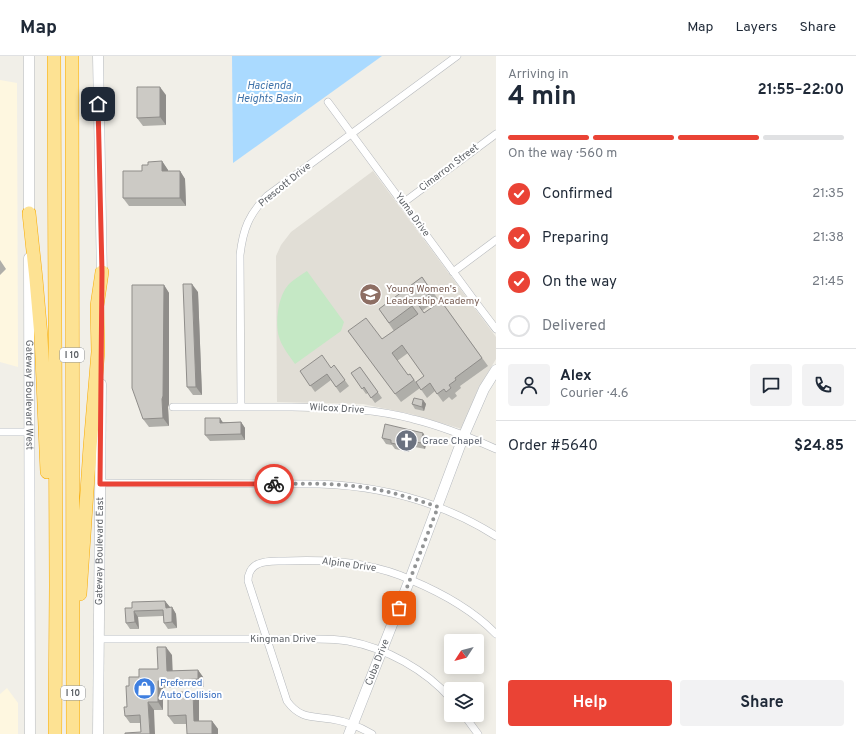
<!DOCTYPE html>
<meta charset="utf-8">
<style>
:root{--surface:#fff;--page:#f2f2f3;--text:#1f2937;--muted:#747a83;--line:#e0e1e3;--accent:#ea4335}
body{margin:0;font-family:Overpass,sans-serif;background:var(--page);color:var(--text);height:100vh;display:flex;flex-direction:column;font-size:15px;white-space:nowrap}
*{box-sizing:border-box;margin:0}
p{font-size:13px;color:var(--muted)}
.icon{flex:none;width:22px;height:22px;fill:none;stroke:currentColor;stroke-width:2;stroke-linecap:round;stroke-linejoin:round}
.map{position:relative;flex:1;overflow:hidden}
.details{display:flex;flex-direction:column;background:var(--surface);width:360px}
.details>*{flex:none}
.needle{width:26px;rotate:234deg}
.tools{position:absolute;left:444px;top:578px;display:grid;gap:8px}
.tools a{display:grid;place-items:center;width:40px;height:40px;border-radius:4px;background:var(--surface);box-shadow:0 2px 10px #0003;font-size:20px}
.pin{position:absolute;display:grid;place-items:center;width:34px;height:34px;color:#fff;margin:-17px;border-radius:8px;box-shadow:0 2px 6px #0006}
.courier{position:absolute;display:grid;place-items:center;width:40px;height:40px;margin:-20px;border:3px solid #ea4335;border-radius:50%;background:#fff;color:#222;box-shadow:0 1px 5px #0007}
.headline em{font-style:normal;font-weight:700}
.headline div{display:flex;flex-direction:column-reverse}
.headline{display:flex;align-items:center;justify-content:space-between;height:68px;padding:0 12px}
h1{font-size:26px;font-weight:700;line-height:30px}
.bar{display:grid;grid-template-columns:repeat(4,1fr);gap:6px 4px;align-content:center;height:48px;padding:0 12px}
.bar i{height:5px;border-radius:3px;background:var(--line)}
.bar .selected{background:var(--accent)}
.bar p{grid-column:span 4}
.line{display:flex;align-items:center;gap:10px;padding:0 12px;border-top:1px solid var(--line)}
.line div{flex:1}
.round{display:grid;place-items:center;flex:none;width:42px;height:42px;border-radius:4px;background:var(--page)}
ol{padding:0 12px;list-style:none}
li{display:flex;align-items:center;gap:12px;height:44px}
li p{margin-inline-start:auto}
li .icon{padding:4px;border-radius:50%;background:var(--accent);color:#fff;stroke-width:4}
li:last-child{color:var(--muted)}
li i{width:22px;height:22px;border:2px solid var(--line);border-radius:50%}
.button{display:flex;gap:8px;margin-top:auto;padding:8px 12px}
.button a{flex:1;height:46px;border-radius:4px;background:var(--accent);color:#fff;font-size:16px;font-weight:700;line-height:46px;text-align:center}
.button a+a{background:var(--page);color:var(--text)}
header{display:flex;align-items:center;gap:24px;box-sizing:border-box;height:56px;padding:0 20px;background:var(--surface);border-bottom:1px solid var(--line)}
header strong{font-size:19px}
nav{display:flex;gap:22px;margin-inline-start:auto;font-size:14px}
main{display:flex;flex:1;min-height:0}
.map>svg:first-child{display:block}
.commercial{fill:#fef7e0}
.education{fill:#e1ded6}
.green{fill:#c5e8c5}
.water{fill:#aadaff}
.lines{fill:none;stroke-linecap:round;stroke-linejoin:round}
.street-casing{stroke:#b5b8bc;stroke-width:8}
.secondary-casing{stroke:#b6babf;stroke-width:11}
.highway-casing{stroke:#f9ab00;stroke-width:14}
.street{stroke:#fff;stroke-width:7}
.secondary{stroke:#fff;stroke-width:10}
.highway{stroke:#fde293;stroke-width:13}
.wall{fill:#afaea9;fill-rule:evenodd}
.shaded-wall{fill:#8f8d8a}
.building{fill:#cccac5;stroke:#8f8d8a}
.done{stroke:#929495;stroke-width:4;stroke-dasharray:0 7.2}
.route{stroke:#ea4335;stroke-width:5}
.labels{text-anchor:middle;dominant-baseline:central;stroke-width:4;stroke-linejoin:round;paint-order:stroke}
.shield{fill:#fff;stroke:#8f9295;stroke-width:1}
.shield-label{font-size:9px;font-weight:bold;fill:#5f6368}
.street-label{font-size:10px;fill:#5f6368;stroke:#fff}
.education-label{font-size:10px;fill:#785e54;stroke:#fff;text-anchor:start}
.worship-label{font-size:10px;fill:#5b616d;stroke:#fff;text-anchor:start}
.shop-label{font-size:10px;fill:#366cbe;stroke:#fff;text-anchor:start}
.water-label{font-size:11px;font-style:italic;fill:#4174aa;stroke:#fff}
</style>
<header>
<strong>Map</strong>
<nav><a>Map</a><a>Layers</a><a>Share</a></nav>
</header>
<main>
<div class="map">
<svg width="496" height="678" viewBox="0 0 496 678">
<rect width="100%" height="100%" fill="#f1efe8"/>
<!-- commercial -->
<path class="commercial" d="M0,24L17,27L18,311L0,306Z
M7,632L18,647V678H0V638Z"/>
<!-- education -->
<path class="education" d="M373,115L496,281V303L478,333L462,373L411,358L363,348L277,346L276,200L281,189L291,176Z"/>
<!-- green -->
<path class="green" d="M307,215L344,266L341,275L295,308C289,299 282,291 279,281C275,265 278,240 289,228C294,223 301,219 307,215Z"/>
<!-- water -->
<path class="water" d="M232,0H382L233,107Z"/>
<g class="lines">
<defs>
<path id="street" d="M328,46L477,248L496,273
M403,147L496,78
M453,216L496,184
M173,351C212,351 252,351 292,351C332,352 374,352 413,363C442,370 469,381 496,393
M241,351L240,199C243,173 249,158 267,140L457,0
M0,376H28
M100,427L319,428C383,430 442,446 496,480
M98,583H299C316,583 332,582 348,585C386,592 426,614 451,643
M464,659L478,678
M372,678C360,671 345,665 331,663C312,660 300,663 287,645L248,525C248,518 251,511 258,508C266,504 277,505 285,505C311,504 336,504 362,509C378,512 396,517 411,524C442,537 472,553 496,578"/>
<g id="secondary">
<path d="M98,0L102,222"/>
<path d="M29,164V0"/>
<path id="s1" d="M29,202L30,678"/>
<path id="s2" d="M98,678L101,328"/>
<path id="s3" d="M349,678L410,523L464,379L484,333L496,314"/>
</g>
<path id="highway" d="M54,0L56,530L55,678
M72,0L73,678
M29,157L36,223L41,280L47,416
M80,538L90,391L98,296L97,250L102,216"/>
</defs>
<!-- street casing -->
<use href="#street" class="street-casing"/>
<!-- secondary casing -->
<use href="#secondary" class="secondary-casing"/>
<!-- highway casing -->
<use href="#highway" class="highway-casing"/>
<!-- street -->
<use href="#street" class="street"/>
<!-- secondary -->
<use href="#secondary" class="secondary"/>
<!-- highway -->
<use href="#highway" class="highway"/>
</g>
<!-- wall -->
<path class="wall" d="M166,39V69L143,70L137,62Z
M162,105L168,114V115H180L185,123L186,150H129L123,142L142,115Z
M0,204L6,213L0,219Z
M422,221L438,243L422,255L424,257L441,245L488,310L460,330L461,332L455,337L457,340L452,344L449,341L443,346L435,335L427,342L420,332L401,346L354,283H382L418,258L394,275L379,253ZM408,297L424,320L416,326L410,318L408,319L397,305Z
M164,229L169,237V348L168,351L169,370L149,371L143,363Z
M198,236L202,339H193L187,331Z
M334,309L349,330L340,337L331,324L315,336L300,315L331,312Z
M360,311L382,342L375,347L368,337L366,338L351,317Z
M423,344L426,348L424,355L415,353L412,348Z
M223,366H241L245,372V384L210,385L205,379Z
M382,382L427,383L425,393L410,390L409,396L395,393L392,389L386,388Z
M165,545L170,552L172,551L176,558L177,572L168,573L164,567L163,560L138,561L139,573H130L126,567L132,552Z
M172,599V615L198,614L203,621L204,631L163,632V654H154L141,676L140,667H130L125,660L127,651L129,630L139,621L158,613Z
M199,644V665H212L218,673L187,668H174L168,660Z"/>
<!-- shaded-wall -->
<path class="shaded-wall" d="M160,31L166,39V69L160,61Z
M162,105L168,114V123L162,115Z
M180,115L185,123L186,150L180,142Z
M192,228L198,236L202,339L196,331Z
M164,229L169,237V348L168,351L169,370L163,362L162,343Z
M423,344L426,348L424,355L422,351Z
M220,362L224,368L220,367Z
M241,366L245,372V384L241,378Z
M423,377L427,383L425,393L421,387Z
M406,384L410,390L409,396L405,390Z
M165,545L170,551V558L166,552Z
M172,551L176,558L177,572L172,566Z
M134,555L138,561L139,573L135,566Z
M166,591L172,599L173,622L167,615Z
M198,614L203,621L204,631L198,623Z
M158,625L163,632V654L158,646Z
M193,636L199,644V673L194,665Z
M148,646L154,654L155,678H150Z
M212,665L218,673V678H212Z"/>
<!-- building -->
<path class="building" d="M137,31H160V61L137,62Z
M162,105V115H180V142H123V115H142V109H148V106Z
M422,221L432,236L417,247L424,257L441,245L482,302L455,322L456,324L449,329L451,332L446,336L444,333L437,338L430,327L421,334L416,326L424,320L402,289L392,297L408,319L410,318L414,324L395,338L348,275L366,262L382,283L418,258L412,250L389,267L379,253Z
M183,228H192L196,331H187Z
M132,229H164L163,340L162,343L163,362L143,363L132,332Z
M322,299L331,312L334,309L345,324L336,331L327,318L310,330L300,315Z
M360,311L378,336L371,342L364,331L362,333L351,317Z
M414,342L423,344L422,351L412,348Z
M205,362H220V367L241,366V378L205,379Z
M385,368L423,377L421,387L406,384L405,390L391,387V384L382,382Z
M165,545L166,552L172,551V566L164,567L163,554L134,555L135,566L126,567L125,552H132V546Z
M157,591H166L167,615L198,614V623L158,625V646H148L150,678H125V677L141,676L140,659L125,660L124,651H127L126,630H129V621H139V613H158Z
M168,636H193L194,665H212V678H187L186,659L168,660Z"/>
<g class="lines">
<!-- done -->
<path class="done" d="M274,428C297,428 320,427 342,429C375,431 407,440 438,451L399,552"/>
<!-- route -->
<path class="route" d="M98,48L102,216L100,428H274"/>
</g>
<!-- icons -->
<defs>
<symbol id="school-disc" viewBox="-11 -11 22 22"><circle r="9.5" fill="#8d6e63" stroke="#fff"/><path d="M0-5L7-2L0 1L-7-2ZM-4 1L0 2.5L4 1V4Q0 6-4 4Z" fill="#fff"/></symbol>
<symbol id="church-disc" viewBox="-11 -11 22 22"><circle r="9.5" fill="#6b7280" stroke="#fff"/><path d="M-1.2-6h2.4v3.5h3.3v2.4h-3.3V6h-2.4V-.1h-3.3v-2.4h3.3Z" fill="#fff"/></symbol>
<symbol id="shop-disc" viewBox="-11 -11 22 22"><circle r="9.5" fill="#3f7fe0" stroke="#fff"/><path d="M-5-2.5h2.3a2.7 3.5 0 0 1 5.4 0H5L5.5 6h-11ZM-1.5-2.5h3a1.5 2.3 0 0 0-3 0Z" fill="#fff"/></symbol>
</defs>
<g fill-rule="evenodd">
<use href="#school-disc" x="358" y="226" width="25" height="25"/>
<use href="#church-disc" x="394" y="372" width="25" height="25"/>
<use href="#shop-disc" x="132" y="620" width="25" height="25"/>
</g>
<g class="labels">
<!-- shield labels -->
<g class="shield">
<rect x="60" y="292" width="24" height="14" rx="3"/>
<rect x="61" y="630" width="24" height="14" rx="3"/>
</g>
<g class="shield-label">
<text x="72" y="299">I 10</text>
<text x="73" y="637">I 10</text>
</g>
<!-- street labels -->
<g class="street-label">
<text transform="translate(449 112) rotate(-37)">Cimarron Street</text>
<text transform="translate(285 129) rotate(-39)">Prescott Drive</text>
<text transform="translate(412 159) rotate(54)">Yuma Drive</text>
<text stroke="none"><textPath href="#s1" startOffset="137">Gateway Boulevard West</textPath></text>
<text transform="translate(337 353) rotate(3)">Wilcox Drive</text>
<text stroke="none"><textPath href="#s2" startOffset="183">Gateway Boulevard East</textPath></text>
<text transform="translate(349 509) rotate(8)">Alpine Drive</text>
<text x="283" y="583">Kingman Drive</text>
<text stroke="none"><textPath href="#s3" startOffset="77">Cuba Drive</textPath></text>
</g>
<!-- education labels -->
<g class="education-label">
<text x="386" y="233">Young Women's<tspan x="386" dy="12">Leadership Academy</tspan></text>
</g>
<!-- worship labels -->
<g class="worship-label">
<text x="422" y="385">Grace Chapel</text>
</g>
<!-- shop labels -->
<g class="shop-label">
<text x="160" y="627">Preferred<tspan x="160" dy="12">Auto Collision</tspan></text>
</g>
<!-- water labels -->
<g class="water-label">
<text x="269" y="30">Hacienda<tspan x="269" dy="13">Heights Basin</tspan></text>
</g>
</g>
</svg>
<div class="tools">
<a><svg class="needle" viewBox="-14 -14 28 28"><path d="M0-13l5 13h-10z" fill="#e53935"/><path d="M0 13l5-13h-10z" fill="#747a83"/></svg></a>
<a><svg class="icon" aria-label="layers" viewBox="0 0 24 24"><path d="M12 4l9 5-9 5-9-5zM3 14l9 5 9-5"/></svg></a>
</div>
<div class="pin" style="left:399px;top:552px;background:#ea580c"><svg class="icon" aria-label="bag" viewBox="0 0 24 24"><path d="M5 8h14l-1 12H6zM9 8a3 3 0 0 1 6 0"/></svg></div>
<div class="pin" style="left:98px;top:48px;background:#1f2937"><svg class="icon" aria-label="home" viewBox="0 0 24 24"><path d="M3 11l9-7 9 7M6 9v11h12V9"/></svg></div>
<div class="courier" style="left:274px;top:428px"><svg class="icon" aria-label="bike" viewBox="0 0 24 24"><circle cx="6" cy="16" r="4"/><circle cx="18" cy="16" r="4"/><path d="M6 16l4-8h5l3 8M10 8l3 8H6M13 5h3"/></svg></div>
</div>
<section class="details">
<div class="headline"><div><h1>4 min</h1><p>Arriving in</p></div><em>21:55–22:00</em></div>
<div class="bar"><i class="selected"></i><i class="selected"></i><i class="selected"></i><i></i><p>On the way · 560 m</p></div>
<ol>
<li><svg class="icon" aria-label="check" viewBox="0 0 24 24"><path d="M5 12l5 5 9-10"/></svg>Confirmed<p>21:35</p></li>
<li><svg class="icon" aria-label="check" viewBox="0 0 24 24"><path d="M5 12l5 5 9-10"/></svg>Preparing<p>21:38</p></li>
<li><svg class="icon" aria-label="check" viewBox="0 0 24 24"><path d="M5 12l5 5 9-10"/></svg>On the way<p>21:45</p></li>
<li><i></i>Delivered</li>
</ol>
<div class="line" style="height:72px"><a class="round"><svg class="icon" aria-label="person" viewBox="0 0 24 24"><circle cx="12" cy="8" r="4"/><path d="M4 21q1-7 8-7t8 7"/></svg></a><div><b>Alex</b><p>Courier · 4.6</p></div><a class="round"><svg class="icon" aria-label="chat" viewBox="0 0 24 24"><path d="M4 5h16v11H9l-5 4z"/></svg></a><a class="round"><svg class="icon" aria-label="phone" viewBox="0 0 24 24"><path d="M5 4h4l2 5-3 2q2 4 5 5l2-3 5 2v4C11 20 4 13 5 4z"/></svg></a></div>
<div class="line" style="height:52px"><div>Order #5640</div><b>$24.85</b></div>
<div class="button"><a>Help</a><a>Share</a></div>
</section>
</main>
